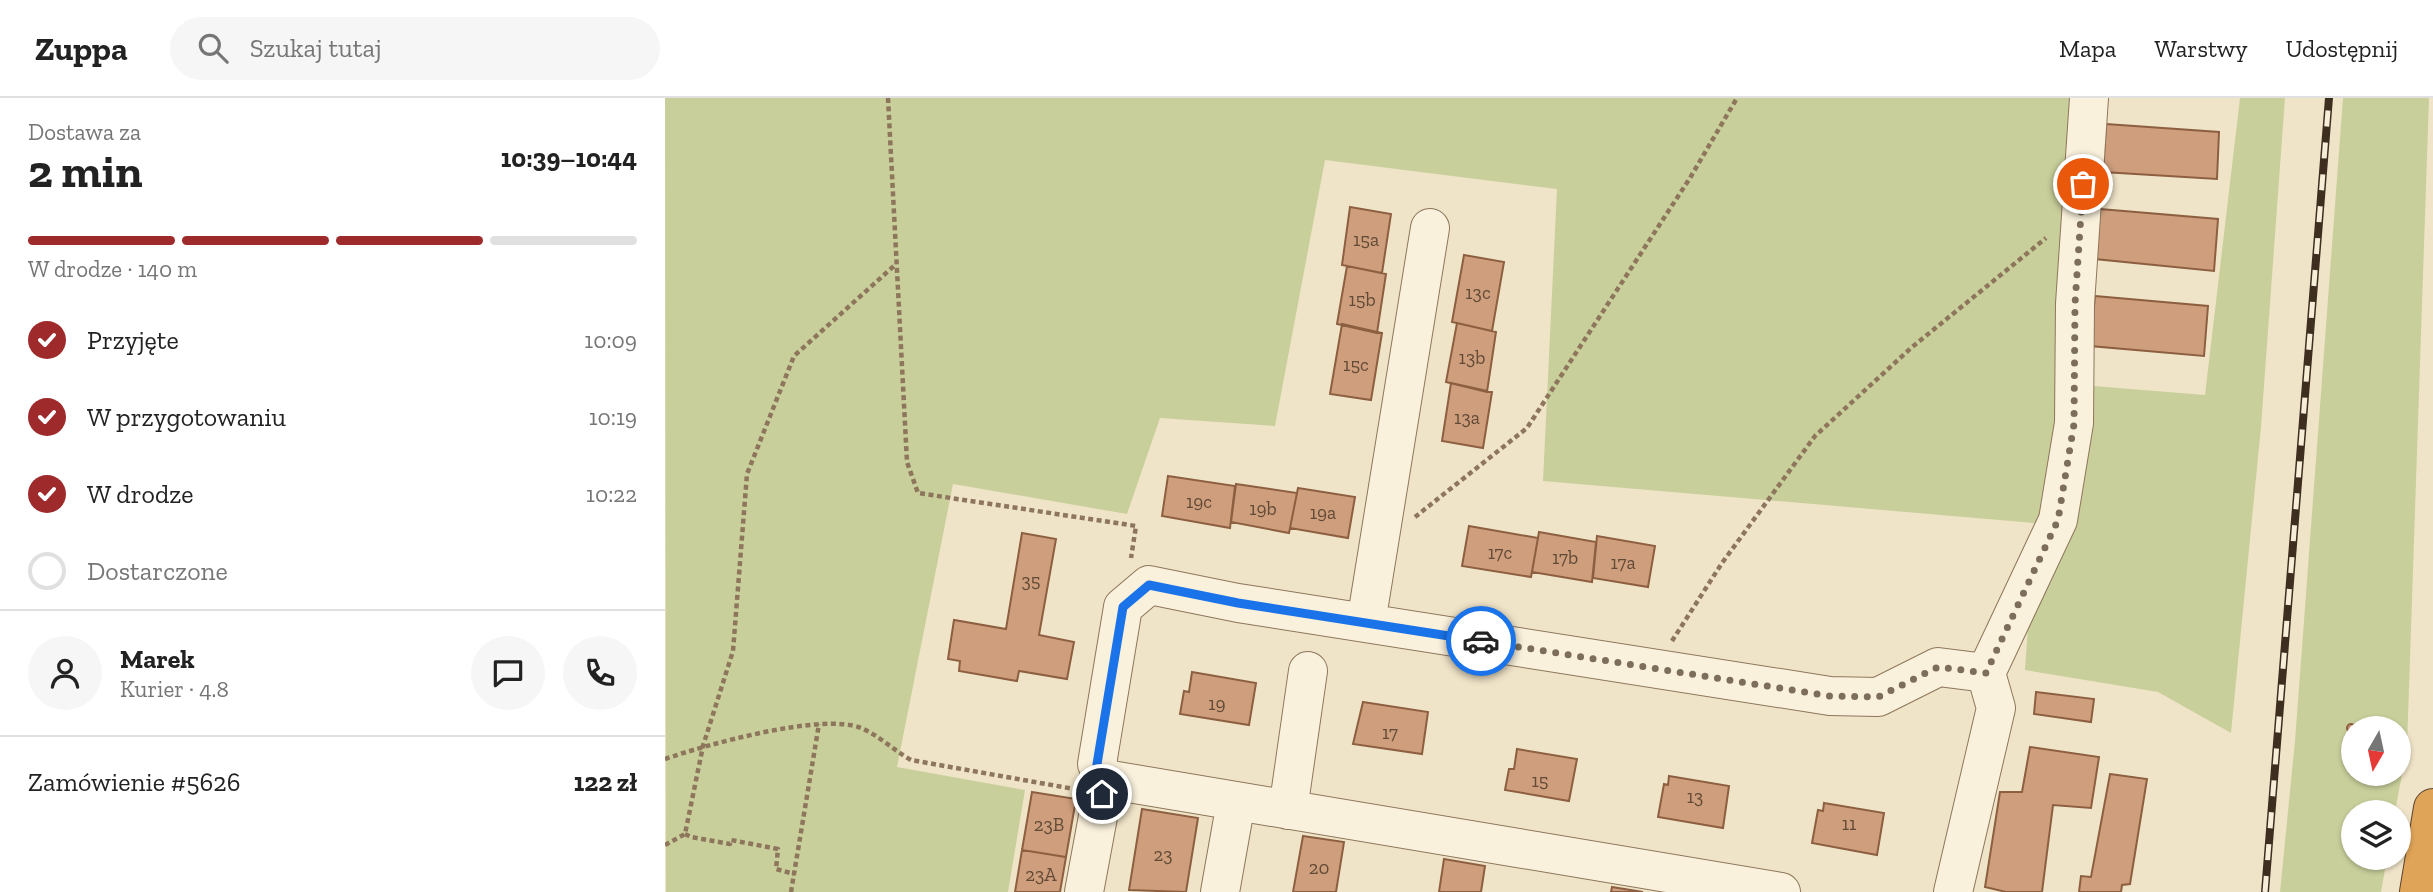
<!DOCTYPE html>
<html lang="pl">
<meta charset="utf-8">
<style>
:root{--surface:#fff;--page:#f6f6f6;--text:#222;--muted:#767676;--line:#e0e0e0;--accent:#9e2a2b}
body{margin:0;font-family:"Zilla Slab",serif;background:var(--page);color:var(--text);height:100vh;display:flex;flex-direction:column;font-size:26px;white-space:nowrap}
*{box-sizing:border-box;margin:0}
p{font-size:23px;color:var(--muted)}
.icon{flex:none;width:38px;height:38px;fill:none;stroke:currentColor;stroke-width:2;stroke-linecap:round;stroke-linejoin:round}
.map{position:relative;flex:1;overflow:hidden}
.sheet{display:flex;flex-direction:column;background:var(--surface);width:665px}
.sheet>*{flex:none}
.needle{width:46px;rotate:189deg}
.buttons{position:absolute;left:1676px;top:618px;display:grid;gap:14px}
.buttons a{display:grid;place-items:center;width:70px;height:70px;border-radius:50%;background:var(--surface);box-shadow:0 2px 5px #0004;font-size:35px}
.pin{position:absolute;display:grid;place-items:center;width:60px;height:60px;color:#fff;margin:-30px;border:4px solid #fff;border-radius:50%;box-shadow:0 2px 7px #0007}
.courier{position:absolute;display:grid;place-items:center;width:70px;height:70px;margin:-35px;border:5px solid #1a73e8;border-radius:50%;background:#fff;color:#222;box-shadow:0 2px 9px #0007}
.head em{font-style:normal;font-weight:800}
.head div{display:flex;flex-direction:column-reverse}
.head{display:flex;align-items:center;justify-content:space-between;height:119px;padding:0 28px}
h1{font-size:46px;font-weight:800;line-height:52px}
.bar{display:grid;grid-template-columns:repeat(4,1fr);gap:10px 7px;align-content:center;height:84px;padding:0 28px}
.bar i{height:9px;border-radius:5px;background:var(--line)}
.bar .active{background:var(--accent)}
.bar p{grid-column:span 4}
.line{display:flex;align-items:center;gap:18px;padding:0 28px;border-top:2px solid var(--line)}
.line div{flex:1}
.round{display:grid;place-items:center;flex:none;width:74px;height:74px;border-radius:37px;background:var(--page)}
ol{padding:0 28px;list-style:none}
li{display:flex;align-items:center;gap:21px;height:77px}
li p{margin-inline-start:auto}
li .icon{padding:7px;border-radius:50%;background:var(--accent);color:#fff;stroke-width:4}
li:last-child{color:var(--muted)}
li i{width:38px;height:38px;border:4px solid var(--line);border-radius:50%}
header{display:flex;align-items:center;gap:42px;box-sizing:border-box;height:98px;padding:0 35px;background:var(--surface);border-bottom:2px solid var(--line)}
header strong{font-size:33px}
nav{display:flex;gap:38px;margin-inline-start:auto;font-size:24px}
.search{width:490px;height:63px;background:var(--page);display:flex;align-items:center;gap:18px;box-sizing:border-box;padding:0 24px;border-radius:38px;color:var(--muted);font-size:26px}
main{display:flex;flex:1;min-height:0}
.map>svg:first-child{display:block}
.green{fill:#c9cf9b;fill-rule:evenodd}
.building{fill:#cf9f7d;stroke:#8d5f41;stroke-width:2}
.lines{fill:none;stroke-linecap:round;stroke-linejoin:round}
.minor-casing{stroke:#8d765c;stroke-width:40}
.highway-casing{stroke:#5b4430;stroke-width:40}
.path{stroke:#8d765c;stroke-width:4.5;stroke-dasharray:5 3.5;stroke-linecap:butt}
.minor{stroke:#faf1dc;stroke-width:38}
.highway{stroke:#e0a458;stroke-width:38}
.rail-casing{stroke:#3d2e20;stroke-width:8}
.rail{stroke:#f7eed8;stroke-width:5;stroke-dasharray:16;stroke-linecap:butt}
.done{stroke:#7c6e5b;stroke-width:7;stroke-dasharray:0 12.6}
.route{stroke:#1a73e8;stroke-width:9}
.labels{text-anchor:middle;dominant-baseline:central;stroke-width:5;stroke-linejoin:round;paint-order:stroke}
.number-label{font-size:19px;fill:#624a37}
</style>
<header>
<strong>Zuppa</strong>
<div class="search"><svg class="icon" aria-label="search" viewBox="0 0 24 24"><circle cx="10" cy="10" r="6"/><path d="M15 15l6 6"/></svg>Szukaj tutaj</div>
<nav><a>Mapa</a><a>Warstwy</a><a>Udostępnij</a></nav>
</header>
<main>
<section class="sheet">
<div class="head"><div><h1>2 min</h1><p>Dostawa za</p></div><em>10:39–10:44</em></div>
<div class="bar"><i class="active"></i><i class="active"></i><i class="active"></i><i></i><p>W drodze · 140 m</p></div>
<ol>
<li><svg class="icon" aria-label="check" viewBox="0 0 24 24"><path d="M5 12l5 5 9-10"/></svg>Przyjęte<p>10:09</p></li>
<li><svg class="icon" aria-label="check" viewBox="0 0 24 24"><path d="M5 12l5 5 9-10"/></svg>W przygotowaniu<p>10:19</p></li>
<li><svg class="icon" aria-label="check" viewBox="0 0 24 24"><path d="M5 12l5 5 9-10"/></svg>W drodze<p>10:22</p></li>
<li><i></i>Dostarczone</li>
</ol>
<div class="line" style="height:126px"><a class="round"><svg class="icon" aria-label="person" viewBox="0 0 24 24"><circle cx="12" cy="8" r="4"/><path d="M4 21q1-7 8-7t8 7"/></svg></a><div><b>Marek</b><p>Kurier · 4.8</p></div><a class="round"><svg class="icon" aria-label="chat" viewBox="0 0 24 24"><path d="M4 5h16v11H9l-5 4z"/></svg></a><a class="round"><svg class="icon" aria-label="phone" viewBox="0 0 24 24"><path d="M5 4h4l2 5-3 2q2 4 5 5l2-3 5 2v4C11 20 4 13 5 4z"/></svg></a></div>
<div class="line" style="height:91px"><div>Zamówienie #5626</div><b>122 zł</b></div>
</section>
<div class="map">
<svg width="1768" height="794" viewBox="0 0 1768 794">
<rect width="100%" height="100%" fill="#f0e4c8"/>
<!-- green -->
<path class="green" d="M0,0H1436L1416,287L1540,297L1575,0H1620L1596,329L1566,635L1493,594L1360,572L1370,425L878,383L892,91L660,62L610,328L495,320L462,416L288,386L232,669L360,692L343,794H1Z
M1678,0H1764L1742,649L1730,714H1689V760H1722L1716,794H1615L1630,643ZM1734,630V676H1689V630Z"/>
<!-- building -->
<path class="building" d="M1441,26L1554,34L1552,81L1438,74Z
M685,109L726,116L717,175L677,167Z
M1435,111L1553,121L1549,173L1430,161Z
M799,157L839,164L827,233L787,224Z
M682,168L721,176L712,235L672,226Z
M1430,198L1543,208L1539,258L1425,248Z
M792,225L831,234L822,294L781,284Z
M677,226L717,235L706,302L665,296Z
M786,285L827,294L818,350L777,343Z
M503,378L570,388L565,430L497,418Z
M571,386L632,395L624,435L566,424Z
M633,390L690,399L683,440L625,430Z
M804,428L873,440L866,479L797,468Z
M874,434L931,444L927,484L867,474Z
M357,435L391,441L374,537L409,544L402,581L354,573L352,583L294,573L295,563L283,561L289,522L341,531Z
M932,438L990,448L983,489L928,480Z
M527,574L591,585L584,627L515,616L519,593L524,594Z
M1371,594L1429,601L1426,624L1369,616Z
M698,604L763,614L757,656L688,646Z
M1682 630a4 4 0 1 1 8 0a4 4 0 1 1-8 0Z
M1365,649L1434,659L1426,710L1388,707L1377,794H1341L1320,789L1335,694H1357Z
M852,651L912,661L904,703L840,692L844,671H849Z
M1445,676L1482,681L1465,786L1457,787L1456,794H1414L1416,778L1426,779Z
M1004,678L1064,688L1058,730L993,719L999,686L1003,687Z
M367,694L411,701L401,759L357,752Z
M1159,705L1219,715L1212,757L1147,745L1153,712L1158,713Z
M477,711L533,720L521,794L464,792Z
M638,738L679,744L671,794H628Z
M357,752L401,759L395,794H350Z
M779,761L820,768L816,794H774Z
M947,789L978,794H946Z"/>
<g class="lines">
<defs>
<path id="minor" d="M701,525L765,130
M1321,575L1393,422L1409,325L1410,206L1424,0
M623,712L643,573
M419,794L440,681
M555,794L571,704
M1116,794L440,681L432,666L458,509L484,487L573,505L1165,598L1213,599L1273,569L1321,575L1331,610L1288,794"/>
<path id="highway" d="M1754,794L1768,710"/>
</defs>
<!-- minor casing -->
<use href="#minor" class="minor-casing"/>
<!-- highway casing -->
<use href="#highway" class="highway-casing"/>
<!-- path -->
<path class="path" d="M223,0L242,364L253,395L471,428L466,460
M750,419L862,330L1025,80L1072,0
M1007,543L1057,465L1150,338L1246,250L1381,140
M0,661C40,647 158,614 196,630C215,638 228,652 246,662L409,691
M20,736L26,739L65,746L66,742L113,751L111,771L129,776
M0,747L20,736L38,648L68,553L82,376L129,258L230,167
M126,794L154,626"/>
<!-- minor -->
<use href="#minor" class="minor"/>
<!-- highway -->
<use href="#highway" class="highway"/>
<defs>
<path id="rail" d="M1600,794L1664,0"/>
</defs>
<!-- rail casing -->
<use href="#rail" class="rail-casing"/>
<!-- rail -->
<use href="#rail" class="rail"/>
</g>
<g class="lines">
<!-- done -->
<path class="done" d="M816,543L1165,598L1213,599L1273,569L1321,575L1393,422L1409,326L1410,206L1418,86"/>
<!-- route -->
<path class="route" d="M437,696L440,681L432,666L458,509L484,487L573,505L816,543"/>
</g>
<g class="labels">
<!-- number labels -->
<g class="number-label">
<text x="701" y="141">15a</text>
<text x="813" y="194">13c</text>
<text x="697" y="201">15b</text>
<text x="807" y="259">13b</text>
<text x="691" y="266">15c</text>
<text x="802" y="319">13a</text>
<text x="534" y="403">19c</text>
<text x="598" y="410">19b</text>
<text x="658" y="414">19a</text>
<text x="835" y="454">17c</text>
<text x="900" y="459">17b</text>
<text x="958" y="464">17a</text>
<text x="366" y="482">35</text>
<text x="552" y="605">19</text>
<text x="725" y="634">17</text>
<text x="875" y="682">15</text>
<text x="1030" y="698">13</text>
<text x="1184" y="725">11</text>
<text x="384" y="726">23B</text>
<text x="498" y="756">23</text>
<text x="654" y="769">20</text>
<text x="376" y="776">23A</text>
</g>
</g>
</svg>
<div class="buttons">
<a><svg class="needle" viewBox="-14 -14 28 28"><path d="M0-13l5 13h-10z" fill="#e53935"/><path d="M0 13l5-13h-10z" fill="#767676"/></svg></a>
<a><svg class="icon" aria-label="layers" viewBox="0 0 24 24"><path d="M12 4l9 5-9 5-9-5zM3 14l9 5 9-5"/></svg></a>
</div>
<div class="pin" style="left:1418px;top:86px;background:#ea580c"><svg class="icon" aria-label="bag" viewBox="0 0 24 24"><path d="M5 8h14l-1 12H6zM9 8a3 3 0 0 1 6 0"/></svg></div>
<div class="pin" style="left:437px;top:696px;background:#1f2937"><svg class="icon" aria-label="home" viewBox="0 0 24 24"><path d="M3 11l9-7 9 7M6 9v11h12V9"/></svg></div>
<div class="courier" style="left:816px;top:543px"><svg class="icon" aria-label="car" viewBox="0 0 24 24"><path d="M5 17H2v-5l4-1 3-4h7l3 4 3 1v5h-3M9 17h6M6 11h13"/><circle cx="7" cy="17" r="2"/><circle cx="17" cy="17" r="2"/></svg></div>
</div>
</main>
